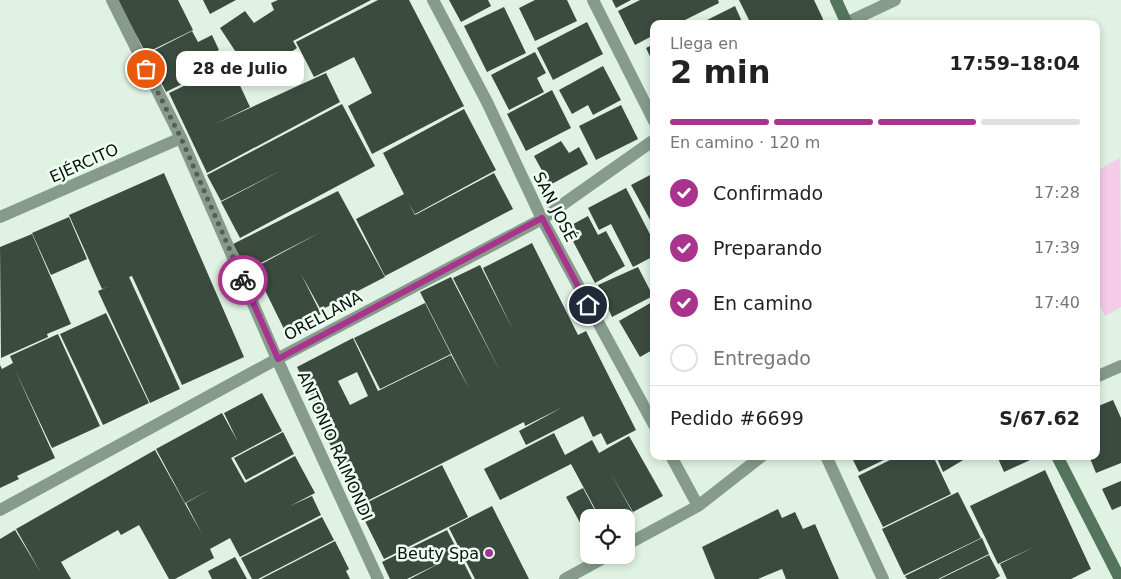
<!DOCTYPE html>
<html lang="es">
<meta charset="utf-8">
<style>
:root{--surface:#fff;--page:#f2f2f2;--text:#222;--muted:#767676;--line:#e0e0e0;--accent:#a8348e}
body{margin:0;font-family:"DejaVu Sans",sans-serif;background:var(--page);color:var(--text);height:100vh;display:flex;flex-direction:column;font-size:19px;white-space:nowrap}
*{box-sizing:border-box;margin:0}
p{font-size:16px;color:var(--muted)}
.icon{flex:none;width:28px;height:28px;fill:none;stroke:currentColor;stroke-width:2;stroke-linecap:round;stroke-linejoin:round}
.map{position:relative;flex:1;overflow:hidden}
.sheet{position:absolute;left:650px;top:20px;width:450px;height:440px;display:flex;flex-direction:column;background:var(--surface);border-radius:10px;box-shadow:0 2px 8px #0003}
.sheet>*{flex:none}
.buttons{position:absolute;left:580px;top:509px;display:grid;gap:10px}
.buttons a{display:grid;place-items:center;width:55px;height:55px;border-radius:10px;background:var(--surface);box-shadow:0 2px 8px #0003;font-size:25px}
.pin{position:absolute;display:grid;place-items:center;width:42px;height:42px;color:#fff;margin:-21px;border:2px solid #fff;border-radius:50%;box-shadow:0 1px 5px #0007}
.courier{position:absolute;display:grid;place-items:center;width:50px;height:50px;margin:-25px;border:4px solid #a8348e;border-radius:50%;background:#fff;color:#222;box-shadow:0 1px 6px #0007}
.bubble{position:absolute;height:35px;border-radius:10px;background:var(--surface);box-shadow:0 2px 8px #0003;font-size:16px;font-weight:800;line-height:35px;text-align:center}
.head em{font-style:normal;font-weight:800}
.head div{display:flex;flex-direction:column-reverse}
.head{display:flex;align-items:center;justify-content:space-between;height:85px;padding:0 20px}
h1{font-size:32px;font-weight:800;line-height:38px}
.bar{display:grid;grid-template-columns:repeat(4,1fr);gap:8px 5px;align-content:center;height:60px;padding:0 20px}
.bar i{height:6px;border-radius:4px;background:var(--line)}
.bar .current{background:var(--accent)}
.bar p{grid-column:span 4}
.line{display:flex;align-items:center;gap:12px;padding:0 20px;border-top:1px solid var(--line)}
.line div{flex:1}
ol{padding:0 20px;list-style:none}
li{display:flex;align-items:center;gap:15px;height:55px}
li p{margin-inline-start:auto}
li .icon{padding:5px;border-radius:50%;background:var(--accent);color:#fff;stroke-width:4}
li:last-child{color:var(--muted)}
li i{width:28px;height:28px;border:2px solid var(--line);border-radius:50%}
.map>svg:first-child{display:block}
.green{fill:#f5cbe8}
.building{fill:#3b4b3f;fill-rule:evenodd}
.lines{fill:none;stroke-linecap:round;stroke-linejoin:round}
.street{stroke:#869b8b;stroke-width:12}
.secondary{stroke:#55745d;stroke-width:12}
.done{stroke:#555f57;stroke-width:5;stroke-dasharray:0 9}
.route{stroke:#a8348e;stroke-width:6}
.poi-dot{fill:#a8348e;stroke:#effef2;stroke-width:2}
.labels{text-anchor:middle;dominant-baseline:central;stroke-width:5;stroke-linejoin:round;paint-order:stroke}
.street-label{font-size:16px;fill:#0a100c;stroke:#effef2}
.poi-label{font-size:16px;fill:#0a100c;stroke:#effef2;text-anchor:end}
</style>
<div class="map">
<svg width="1121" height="579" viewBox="0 0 1121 579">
<rect width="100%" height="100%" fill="#dff2e3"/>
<!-- green -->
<path class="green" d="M1120,158L1121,307L1105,316L1096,299V171Z"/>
<!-- building -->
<path class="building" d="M117,0H178L193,30L146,53Z
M203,0H236L210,14Z
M278,0H371L293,41L297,48L253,78L220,28L245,11L254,23L274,10L271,3Z
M378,0H409L464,106L372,154L348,106L372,93L354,57L314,77L296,42Z
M449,0H488L491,6L461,22Z
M535,0H567L577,21L535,41L519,8Z
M612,0H631L616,8Z
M640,0H718L719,3L677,24H654V35L635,45L618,11Z
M739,0H814L823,19L821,24H751Z
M735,6L743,24H699Z
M504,7L526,53L487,72L464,26Z
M587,22L603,54L553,80L537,48Z
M192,31L198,42L212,35L219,50L180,70L186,82L166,92L147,54Z
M654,44V65L646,48Z
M535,52L546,73L537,78L544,92L509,110L491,75Z
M230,64L250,107L215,124L326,73L340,102L207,173L169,93Z
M603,66L621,100L593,115L588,105L572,114L559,90Z
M552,90L571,128L526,151L507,114Z
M342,104L375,166L240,238L221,202L282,170L221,201L207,175Z
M621,105L638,139L596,160L579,126Z
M464,109L496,170L415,214L408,202L415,215L494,173L513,209L385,276L356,219L404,194L383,153Z
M561,141L569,153L579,147L588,164L550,185L534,156Z
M164,173L244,357L182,385L132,276L129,277L180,389L150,403L98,291L110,286L102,289L69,215Z
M654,173V227L631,185Z
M626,188L654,242V256L633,267L611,224L599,230L588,208Z
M338,191L385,277L321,310L301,274L321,314L285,331L254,268L321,232L247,270L233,244Z
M588,216L598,235L606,231L625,266L595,283L566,228Z
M69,217L87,259L51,275L32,233Z
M32,234L71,324L47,334L48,337L1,358L0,247Z
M532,243L578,335L586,331L636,430L607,445L601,433L593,437L583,416L526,445L519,431L563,407L525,426L524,422L361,504L318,421L322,419L297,367L353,338L378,391L451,355L470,390L420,292L451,277L501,373L453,278L480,265L512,328L483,268ZM357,372L368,396L350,405L338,381Z
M638,267L653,296L612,317L598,285Z
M654,301V349L640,357L619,321Z
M425,303L451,354L380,389L354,338Z
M106,313L149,403L103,425L60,334Z
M58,334L100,426L52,448L15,370L55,458L17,476L19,479L0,488V365L2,369L13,363L10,356Z
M262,393L282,431L231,458L245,483L295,456L315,493L290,506L312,496L321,515L240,557L230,538L210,549L214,558L175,579H169L139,525L121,535L118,530L61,562L71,579H0V539L15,530L41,573L16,529L155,450L202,534L186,503L211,489L185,503L156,449L222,413L238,442L224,413Z
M1113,400L1121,418V463L1096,473L1089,456H1096V407Z
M283,432L294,454L246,480L234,458Z
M554,433L565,455L592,440L599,453L629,436L663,496L633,512L610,472L634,515L626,519V518H600L571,464L500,500L484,469Z
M851,456H892L859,472Z
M898,456H933L951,494L883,527L858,476Z
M936,456H970L943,472Z
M997,456H1039L1004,472Z
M442,465L468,517L384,559L358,507Z
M1045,470L1091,569L1071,579H1007L1000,564L1034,547L998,564L970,506Z
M1121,481V506L1112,510L1102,489Z
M583,488L599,518H589V539L566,497Z
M958,492L981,538L904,575L882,529Z
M492,506L529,579H475L449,528Z
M778,509L782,518L795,512L803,529L815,524L839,579H786L782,569L758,579H715L702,547Z
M322,517L334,540L258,579H252L241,558Z
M447,530L472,579H410L442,562L407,579H390L382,562Z
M982,538L989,554L938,579H907L905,576Z
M335,541L349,569L346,571L350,579H261Z
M989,555L1000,576L995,579H940Z
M235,557L247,579H212L208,571Z"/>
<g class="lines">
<!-- street -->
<path class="street" d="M112,0L181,138L277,359L378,579
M433,0L487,102L542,219L654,425
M593,0L654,121
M844,24L895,0
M0,217L181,138
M1096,377L1121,366
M671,456L698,506
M826,456L883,579
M0,510L277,359L542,219L654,140
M626,545L698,506L762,456
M565,579L609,555"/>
<!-- secondary -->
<path class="secondary" d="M836,0L847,24
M1057,456L1120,579"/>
</g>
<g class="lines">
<!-- done -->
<path class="done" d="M146,69L181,138L243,280"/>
<!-- route -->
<path class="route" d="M243,280L278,359L542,218L588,305"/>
</g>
<!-- markers -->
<circle class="poi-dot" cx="489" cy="553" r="5"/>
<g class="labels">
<!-- street labels -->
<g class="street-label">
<text transform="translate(84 163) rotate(-24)">EJÉRCITO</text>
<text transform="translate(555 207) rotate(63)">SAN JOSÉ</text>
<text transform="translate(323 316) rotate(-28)">ORELLANA</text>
<text transform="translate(335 446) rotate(66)">ANTONIO RAIMONDI</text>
</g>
<!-- poi labels -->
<g class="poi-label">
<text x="479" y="553">Beuty Spa</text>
</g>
</g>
</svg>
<div class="buttons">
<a><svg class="icon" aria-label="locate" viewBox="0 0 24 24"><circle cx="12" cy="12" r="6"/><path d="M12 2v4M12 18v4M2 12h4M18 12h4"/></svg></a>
</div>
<div class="pin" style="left:146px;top:69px;background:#ea580c"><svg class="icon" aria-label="bag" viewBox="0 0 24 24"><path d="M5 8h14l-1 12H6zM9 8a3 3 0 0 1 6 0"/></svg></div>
<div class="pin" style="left:588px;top:305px;background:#1f2937"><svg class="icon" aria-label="home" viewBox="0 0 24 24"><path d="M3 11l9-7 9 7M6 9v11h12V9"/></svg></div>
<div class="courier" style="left:243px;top:280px"><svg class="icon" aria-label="bike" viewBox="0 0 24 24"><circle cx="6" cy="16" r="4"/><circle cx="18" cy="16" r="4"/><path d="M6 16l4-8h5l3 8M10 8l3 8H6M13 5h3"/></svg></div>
<div class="bubble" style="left:176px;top:51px;width:128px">28 de Julio</div>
<section class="sheet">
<div class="head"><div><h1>2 min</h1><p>Llega en</p></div><em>17:59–18:04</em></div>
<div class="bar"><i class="current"></i><i class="current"></i><i class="current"></i><i></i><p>En camino · 120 m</p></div>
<ol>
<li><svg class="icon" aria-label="check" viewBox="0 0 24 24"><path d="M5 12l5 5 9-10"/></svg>Confirmado<p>17:28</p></li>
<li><svg class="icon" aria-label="check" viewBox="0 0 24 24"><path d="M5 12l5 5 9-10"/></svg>Preparando<p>17:39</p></li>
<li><svg class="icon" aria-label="check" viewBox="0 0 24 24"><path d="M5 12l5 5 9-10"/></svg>En camino<p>17:40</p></li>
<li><i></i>Entregado</li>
</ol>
<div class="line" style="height:65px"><div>Pedido #6699</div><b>S/67.62</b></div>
</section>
</div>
